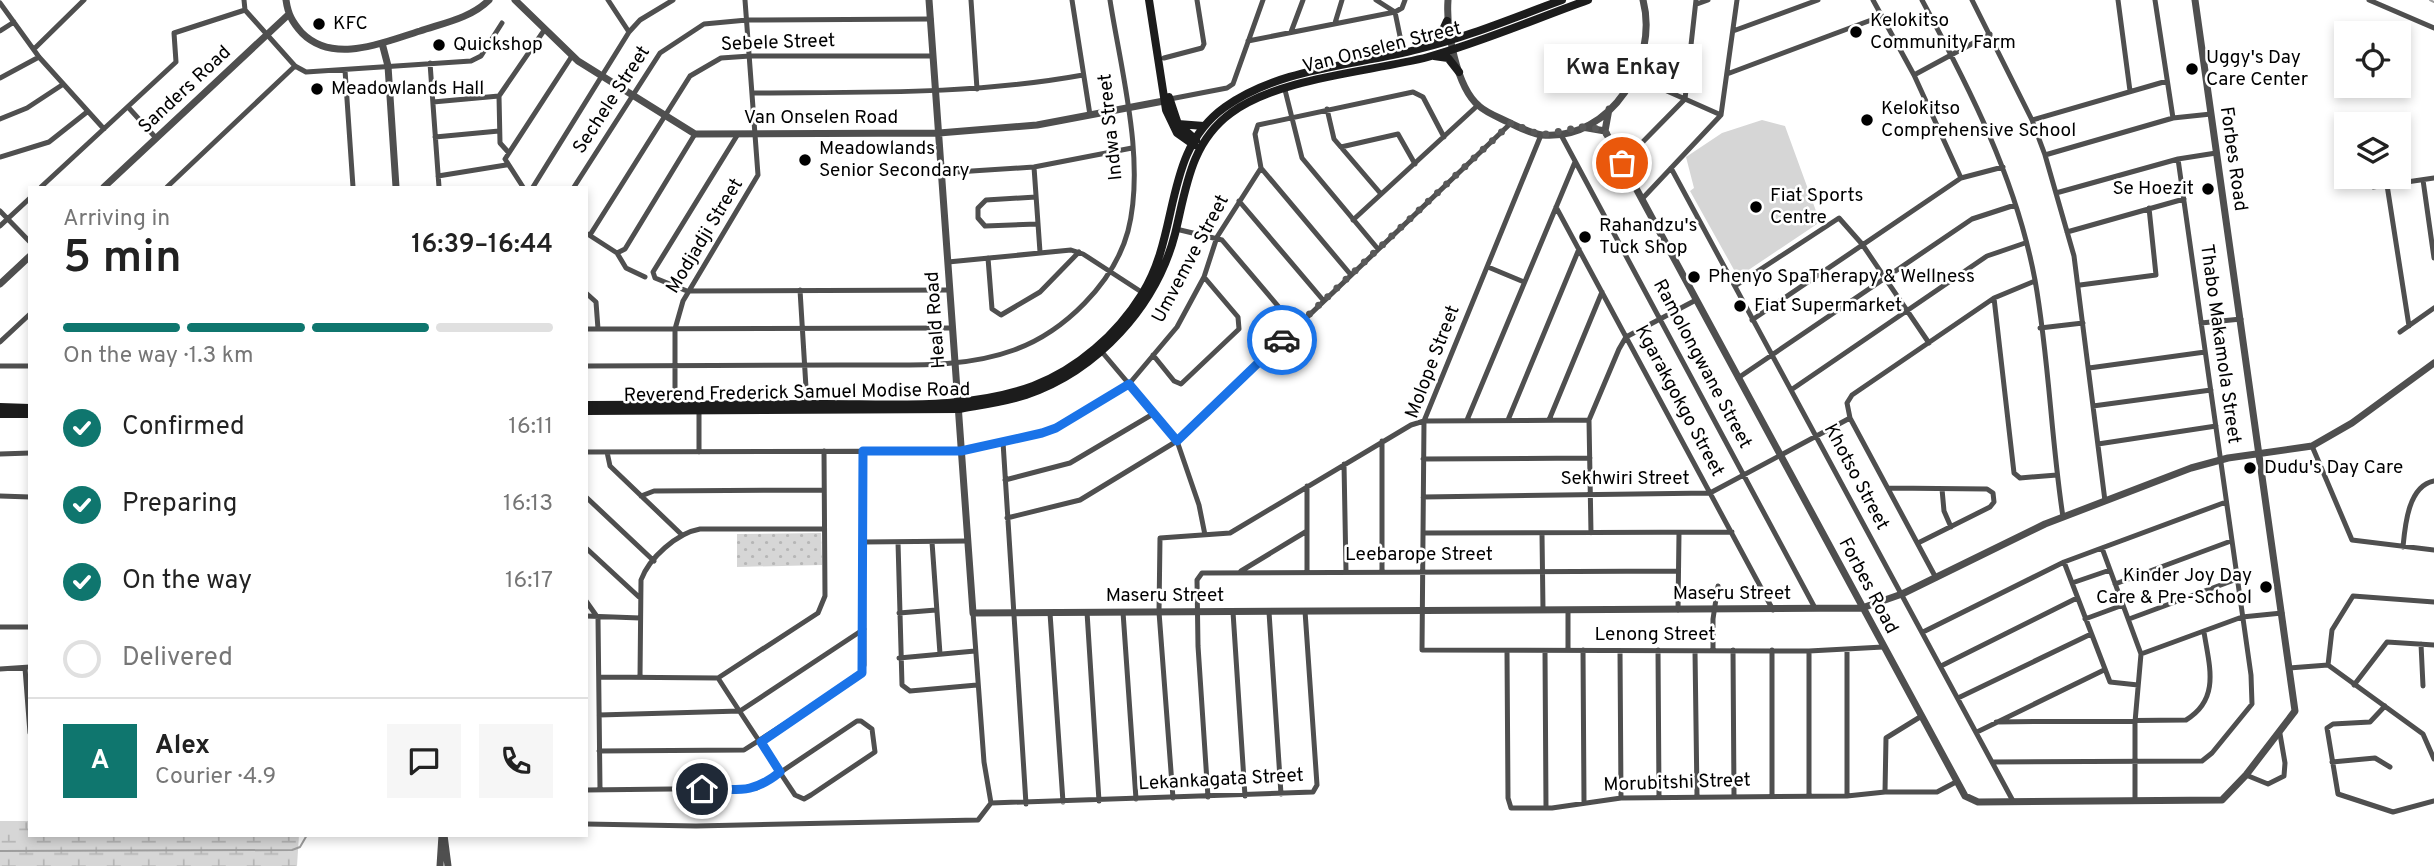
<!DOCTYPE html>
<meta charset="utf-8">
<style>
:root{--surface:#fff;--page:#f6f6f6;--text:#222;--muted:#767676;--line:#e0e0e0;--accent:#0f766e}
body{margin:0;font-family:Overpass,sans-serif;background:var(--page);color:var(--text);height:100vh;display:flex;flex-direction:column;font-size:26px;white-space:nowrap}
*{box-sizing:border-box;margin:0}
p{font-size:23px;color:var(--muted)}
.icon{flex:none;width:38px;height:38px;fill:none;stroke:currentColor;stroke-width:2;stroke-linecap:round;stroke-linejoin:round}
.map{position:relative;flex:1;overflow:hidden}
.sheet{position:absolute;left:28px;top:186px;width:560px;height:651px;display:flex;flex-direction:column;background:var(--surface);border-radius:0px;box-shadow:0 4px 10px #0003}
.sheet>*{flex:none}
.fabs{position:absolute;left:2334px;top:21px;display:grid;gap:14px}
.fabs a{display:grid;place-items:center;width:77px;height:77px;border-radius:0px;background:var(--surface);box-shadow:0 4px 10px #0003;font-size:35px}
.pin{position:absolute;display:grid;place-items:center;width:60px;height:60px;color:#fff;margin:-30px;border:4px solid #fff;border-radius:50%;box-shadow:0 2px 7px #0007}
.courier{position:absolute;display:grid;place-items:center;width:70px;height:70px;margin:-35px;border:5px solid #1a73e8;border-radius:50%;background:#fff;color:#222;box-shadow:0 2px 9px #0007}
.bubble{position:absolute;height:49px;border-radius:0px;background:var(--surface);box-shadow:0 4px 10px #0003;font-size:23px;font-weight:600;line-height:49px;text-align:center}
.summary em{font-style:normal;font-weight:600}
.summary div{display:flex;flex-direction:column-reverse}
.summary{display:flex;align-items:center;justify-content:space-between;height:119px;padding:0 35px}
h1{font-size:46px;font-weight:600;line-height:52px}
.bar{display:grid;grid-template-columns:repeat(4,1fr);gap:10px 7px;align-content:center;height:84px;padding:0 35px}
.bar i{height:9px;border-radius:5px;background:var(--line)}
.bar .on{background:var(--accent)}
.bar p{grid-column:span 4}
.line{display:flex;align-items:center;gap:18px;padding:0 35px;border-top:2px solid var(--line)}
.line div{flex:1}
.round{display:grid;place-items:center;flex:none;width:74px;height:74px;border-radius:0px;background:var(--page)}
ol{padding:0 35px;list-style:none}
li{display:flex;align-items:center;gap:21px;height:77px}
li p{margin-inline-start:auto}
li .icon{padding:7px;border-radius:50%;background:var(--accent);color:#fff;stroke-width:4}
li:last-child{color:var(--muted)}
li i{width:38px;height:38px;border:4px solid var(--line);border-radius:50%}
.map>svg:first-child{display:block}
.wetland{fill:url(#wetland-marsh)}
.park{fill:url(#park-dots)}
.garden{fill:#d6d6d6}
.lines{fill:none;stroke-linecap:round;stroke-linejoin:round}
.stream{stroke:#9d9d9d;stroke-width:2}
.minor{stroke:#4f4f4f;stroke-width:5}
.tertiary{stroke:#4f4f4f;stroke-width:7}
.secondary{stroke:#1c1c1c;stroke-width:8}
.done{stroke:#595959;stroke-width:7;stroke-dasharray:0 12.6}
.route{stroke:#1a73e8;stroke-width:9}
.poi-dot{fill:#000;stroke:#fff;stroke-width:2.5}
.labels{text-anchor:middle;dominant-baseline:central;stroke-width:5;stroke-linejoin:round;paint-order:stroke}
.poi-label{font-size:19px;fill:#000;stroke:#fff;text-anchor:start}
.street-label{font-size:19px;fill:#000;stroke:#fff}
</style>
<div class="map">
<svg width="2434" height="866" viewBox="0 0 2434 866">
<defs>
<pattern id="wetland-marsh" width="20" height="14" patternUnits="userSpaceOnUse" patternTransform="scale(1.75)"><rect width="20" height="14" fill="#d6d6d6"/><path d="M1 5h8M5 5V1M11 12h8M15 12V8" fill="none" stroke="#b6b6b6"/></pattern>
<pattern id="park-dots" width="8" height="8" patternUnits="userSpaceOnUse" patternTransform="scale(1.75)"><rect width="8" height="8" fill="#d6d6d6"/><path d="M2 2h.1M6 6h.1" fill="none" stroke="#b6b6b6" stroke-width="1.8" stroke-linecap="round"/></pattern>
</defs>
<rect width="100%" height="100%" fill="#fff"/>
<!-- wetland -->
<path class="wetland" d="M0,821H30V835H299L297,866H0Z"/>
<!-- park -->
<path class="park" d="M821,533L822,565L737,567V534Z"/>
<!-- garden -->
<path class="garden" d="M1762,120L1785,126L1820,222L1738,277L1690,191L1694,188L1686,157L1722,133Z"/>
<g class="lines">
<!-- stream -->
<path class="stream" d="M2430,0L2434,2
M0,851L292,850L300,847L307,835"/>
<!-- minor -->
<path class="minor" d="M244,0L245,10L295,66L306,72L471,61L481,56L502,23
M608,0L629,32
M971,0L977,89
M1072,0L1090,115
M1376,0L1395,12L1402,46
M1873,0L1914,75L1961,178
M1922,0C1970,89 2016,179 2035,280C2049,358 2051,439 2063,517
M1972,0L2032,120L2045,155L2074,256L2105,501
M2118,0L2130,91
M2155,0L2173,118
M2369,0L2434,28
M0,3L39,57L104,129
M1697,4L1708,0
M1335,23L1342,0
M0,31L14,22
M1733,31L1818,0
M1291,32L1303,0
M1248,41L1395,12L1402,8L1405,0
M34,49L84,0
M1164,58L1202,48L1204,44L1197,0
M430,63L439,187
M345,70L353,187
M1727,74L1882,16
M1914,75L1990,34
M0,78L39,57
M1649,83L1721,115
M1285,90L1302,158L1378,249
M752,93C863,92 973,95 1083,75
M499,96L545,29
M499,96L500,143L509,153
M1170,99L1227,88L1233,84L1263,0
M433,102L499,96
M128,107L156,138
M1327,109L1334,139L1381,194
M0,119L27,108L62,85
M2032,120L2167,81
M1560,133L1815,608
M738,134L653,272L655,278L687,291L950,290
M1541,135L1424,421L1422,650L1809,651L1883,647
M435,137L499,131
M1341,147L1398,134L1415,164
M2045,155L2173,118L2211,114
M0,157L49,142L87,112
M1622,163L1685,99L1696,0
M1034,167L1040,252
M1671,168L2013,801
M941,173L1034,167L1132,148
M438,176L506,165
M2423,180L2434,258
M2387,185L2409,326
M41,187L176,62L174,33L245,10
M167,187L295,66
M523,187L505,159L572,56
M533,187L629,32L640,20L673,0
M574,187L660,53L704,24L747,20L931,19
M2373,187L2434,178
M2056,193L2178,159L2216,153
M1036,197L986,200L978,208V218L985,226L1037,224
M1642,199L1721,115L1737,0
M1239,201L1323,300
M1556,207L1773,610
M0,211L30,242
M1353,220L1477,106
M0,226L30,198
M1176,229L1222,240L1295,326
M2067,232L2184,199
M586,233L617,253
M590,235L690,76L721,58L750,56H933
M617,253L625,249L695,134
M617,253L626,268L645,277
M988,258L992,309L1001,315L1040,292L1079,252
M948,262L1071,250L1083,254L1143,293
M1488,267L1524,282
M1351,275L1261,168L1255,134L1258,125L1413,92L1423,97L1444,137
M2080,285L2156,275L2149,208
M1735,286L1839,218L1862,244L1929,343
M800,290L807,404
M586,293L596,302L598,329
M1994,298L2014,473L2020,478L2057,475
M1752,320L1961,178L2003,167
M2201,323L2241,319
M2040,328L2083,323
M586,329L953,328
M2400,332L2434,308
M0,342L30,314
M1102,352L1177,441L1199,505L1205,535
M1153,355L1174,381L1181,384L1239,329L1238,317L1204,277
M0,366H30
M586,366C671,366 756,365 841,365C898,364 960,370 1014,350C1064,332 1114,283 1128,231C1146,161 1121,71 1110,0
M2089,368L2205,352
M1738,378L1972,219L2015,205
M1791,390L1987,256L2025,243
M675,405V329L683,301L758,175L745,0
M2093,406L2211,390
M1467,420L1575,162
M1508,420L1579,249
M1549,420L1602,292
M1382,441V571
M1003,442L1026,804
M2098,444L2216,426
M2312,446L2352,540L2434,550
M586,452L961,451L1050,430L1129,384L1177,327L1204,277L1217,237L1261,168
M607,452L610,466L681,534
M699,452V411
M0,454L30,453
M1423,459L1590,458
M1344,464L1346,571
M1005,480L1070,463L1153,414
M1307,486V571
M1888,488L1987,489L1993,493L1994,502L1990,507L1918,543
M1942,489L1944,511L1951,527
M0,496L30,497
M641,496L654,491L824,490
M586,497L654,561
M1423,497L1710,493L1850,418
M1007,518L1080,500L1177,441L1511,123
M1423,533L1732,532
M1591,533L1589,420L1619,349L1626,337L1696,300
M1542,534L1543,610
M863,542L968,541
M898,542L902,685L910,691L977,685
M932,542L940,654
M2403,547C2405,526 2408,486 2434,481
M586,548L639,597
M2102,548L2141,654L2135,722V800
M2064,562L2110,682L2138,685
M1241,571L1307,531
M1936,578L1850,418L1847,403L1852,395L1994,298L2035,281
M2072,583L2110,570
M2115,584L2231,541
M586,601L598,618L600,789
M1678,610L1679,533
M1568,611V650
M1087,612L1099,801
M1123,612L1136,799
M1233,612L1245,796
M1269,612L1281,794
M899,613L936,610
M973,613L984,762L991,803
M1050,613L1063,802
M586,616L640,618
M2085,619L2123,605
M2129,619L2237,579
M0,627H30
M1923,632L2064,562L2226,502
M2421,644L2423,686
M1583,650L1584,802
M1658,650L1659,797
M1713,650V619L1718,586
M1733,650L1734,796
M1772,650V796
M1545,651L1546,808
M1620,651L1621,798
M1695,651L1697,796
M1809,651V796
M1507,652L1508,798L1511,808H1552L1621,798L1847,796L1885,792H1937L1956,782
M2141,654L2242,617L2282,613
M899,658L975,651
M2328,665L2332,630L2353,596L2434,602
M1941,666L2077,598
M25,668L30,733
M2289,668L2328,665L2423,734L2434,759
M0,669L30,667
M600,677L718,678L818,613L825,596L824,451
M640,677L641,580C649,558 677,533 700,529H824
M2354,685L2387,642L2434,645
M1958,698L2091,634
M2385,706L2370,722L2333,724L2327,728L2338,794L2393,812L2434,801
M599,715L740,711L864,629
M1996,722L2186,720C2221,699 2209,665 2204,632
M1977,732L2104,670
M599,751L744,750L861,675L864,665L863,451
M1992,762L2202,761L2212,753L2252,704L2251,675L2178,159
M2332,762L2375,758L2390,767
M2246,775L2268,784L2284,776L2285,763L2280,734
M586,790L757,788L857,721H861L872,729L875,752L811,795L804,799L795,795C769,756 743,717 718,678
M1885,792L1886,738L1920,717
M1847,796V650
M1208,797L1198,646L1197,580L1202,573L1678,571
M1173,798L1159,612L1160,538L1230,533L1411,425L1424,421L1589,420
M991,803L1313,792L1317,785L1305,611
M586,824L696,826L978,820L991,803"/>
<!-- tertiary -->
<path class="tertiary" d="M286,0C288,14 292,22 302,33C334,65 384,42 420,31C444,23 471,18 489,0
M515,0L578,61L695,134L939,133L1037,125L1169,100
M929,0L973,613L1862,608L1902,594L2045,524L2191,468L2228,458L2312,446L2352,423L2434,363
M1448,0C1446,28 1456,87 1479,106C1488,114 1501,118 1512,124C1521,128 1532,134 1542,135C1612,141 1659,60 1643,0
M382,43L388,66L396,187
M1609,109L1605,131L1965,796L1978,802L2222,800L2246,775L2295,711L2195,0
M1582,127L1605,131
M104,187L288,15
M0,284L30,256
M444,835L448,866
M440,866L442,835"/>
<!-- secondary -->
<path class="secondary" d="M1149,0L1166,110L1177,133L1194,145
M1437,43L1447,21
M1434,56L1448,58L1459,72
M1169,97L1178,124L1196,140
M1178,124L1204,126
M586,405C666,405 745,404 825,404C894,404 967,410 1033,386C1078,369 1117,334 1142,294C1181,232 1162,152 1225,107C1281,67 1355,66 1419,49C1468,37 1515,17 1562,0
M0,407L30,408
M586,411L959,409C981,405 1005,402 1026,395C1097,371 1156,307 1175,234C1186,189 1190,143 1231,113C1280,77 1370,72 1428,57C1482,42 1535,19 1588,0
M0,414H30"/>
</g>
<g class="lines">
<!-- done -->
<path class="done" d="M1282,340L1511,123L1541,135L1581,127L1599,129L1605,131L1622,163"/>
<!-- route -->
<path class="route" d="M702,789C736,789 752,795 780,772L761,742L862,673L863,451H961L1042,433L1056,428L1129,384L1177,441L1282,340"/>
</g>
<!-- markers -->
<g class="poi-dot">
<circle cx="319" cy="24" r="7"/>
<circle cx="1856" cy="32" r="7"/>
<circle cx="439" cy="45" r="7"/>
<circle cx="2192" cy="69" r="7"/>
<circle cx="317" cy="89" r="7"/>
<circle cx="1867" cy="120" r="7"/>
<circle cx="805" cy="160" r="7"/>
<circle cx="2208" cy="189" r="7"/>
<circle cx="1756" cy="207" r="7"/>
<circle cx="1585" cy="237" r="7"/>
<circle cx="1694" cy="277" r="7"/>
<circle cx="1740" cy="306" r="7"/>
<circle cx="2250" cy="468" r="7"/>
<circle cx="2266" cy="587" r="7"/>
</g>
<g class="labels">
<!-- poi labels -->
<g class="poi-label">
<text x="1870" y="21">Kelokitso<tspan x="1870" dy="22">Community Farm</tspan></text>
<text x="333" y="24">KFC</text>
<text x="453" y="45">Quickshop</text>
<text x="2206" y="58">Uggy's Day<tspan x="2206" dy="22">Care Center</tspan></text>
<text x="331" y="89">Meadowlands Hall</text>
<text x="1881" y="109">Kelokitso<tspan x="1881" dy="22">Comprehensive School</tspan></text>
<text x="819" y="149">Meadowlands<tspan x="819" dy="22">Senior Secondary</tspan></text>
<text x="2194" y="189" text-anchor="end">Se Hoezit</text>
<text x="1770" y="196">Fiat Sports<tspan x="1770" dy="22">Centre</tspan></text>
<text x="1599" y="226">Rahandzu's<tspan x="1599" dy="22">Tuck Shop</tspan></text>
<text x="1708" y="277">Phenyo SpaTherapy &amp; Wellness</text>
<text x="1754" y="306">Fiat Supermarket</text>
<text x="2264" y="468">Dudu's Day Care</text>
<text x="2252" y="576" text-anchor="end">Kinder Joy Day<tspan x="2252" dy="22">Care &amp; Pre-School</tspan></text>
</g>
<!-- street labels -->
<g class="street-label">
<text transform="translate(778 43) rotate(-2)">Sebele Street</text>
<text transform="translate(1382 48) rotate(-14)">Van Onselen Street</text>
<text transform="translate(185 90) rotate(-43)">Sanders Road</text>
<text transform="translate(612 100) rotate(-57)">Sechele Street</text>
<text x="821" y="118">Van Onselen Road</text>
<text transform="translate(1111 127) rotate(-96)">Indwa Street</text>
<text transform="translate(2233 159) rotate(82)">Forbes Road</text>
<text transform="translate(705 236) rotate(-59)">Modjadji Street</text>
<text transform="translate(1191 259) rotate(-62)">Umvemve Street</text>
<text transform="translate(936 320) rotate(-94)">Heald Road</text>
<text transform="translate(2220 344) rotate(82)">Thabo Makamola Street</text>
<text transform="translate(1433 362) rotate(-69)">Molope Street</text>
<text transform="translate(1702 364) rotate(62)">Ramolongwane Street</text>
<text transform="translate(797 393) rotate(-1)">Reverend Frederick Samuel Modise Road</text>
<text transform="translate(1679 401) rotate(62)">Kgarakgokgo Street</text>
<text transform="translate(1856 477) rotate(62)">Khotso Street</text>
<text x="1625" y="479">Sekhwiri Street</text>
<text x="1419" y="555">Leebarope Street</text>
<text transform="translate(1868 586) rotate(62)">Forbes Road</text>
<text x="1732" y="594">Maseru Street</text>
<text x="1165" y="596">Maseru Street</text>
<text x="1655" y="635">Lenong Street</text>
<text transform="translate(1221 780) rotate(-3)">Lekankagata Street</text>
<text transform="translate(1677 783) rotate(-2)">Morubitshi Street</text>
</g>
</g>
</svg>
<div class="fabs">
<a><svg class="icon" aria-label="locate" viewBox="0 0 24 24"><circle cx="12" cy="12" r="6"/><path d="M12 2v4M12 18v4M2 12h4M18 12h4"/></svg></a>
<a><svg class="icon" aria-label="layers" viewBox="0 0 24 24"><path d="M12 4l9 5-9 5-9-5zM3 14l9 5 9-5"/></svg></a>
</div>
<div class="pin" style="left:1622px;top:163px;background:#ea580c"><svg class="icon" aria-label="bag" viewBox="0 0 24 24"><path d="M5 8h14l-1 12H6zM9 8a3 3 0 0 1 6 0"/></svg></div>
<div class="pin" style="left:702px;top:789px;background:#1f2937"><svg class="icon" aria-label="home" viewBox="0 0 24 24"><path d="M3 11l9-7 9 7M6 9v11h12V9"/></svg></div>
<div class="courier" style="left:1282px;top:340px"><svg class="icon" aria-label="car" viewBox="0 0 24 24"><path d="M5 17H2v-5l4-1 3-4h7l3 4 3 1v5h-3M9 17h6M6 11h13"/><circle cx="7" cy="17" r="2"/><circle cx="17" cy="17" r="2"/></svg></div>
<div class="bubble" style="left:1544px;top:44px;width:158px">Kwa Enkay</div>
<section class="sheet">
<div class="summary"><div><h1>5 min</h1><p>Arriving in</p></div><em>16:39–16:44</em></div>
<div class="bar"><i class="on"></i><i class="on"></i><i class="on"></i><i></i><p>On the way · 1.3 km</p></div>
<ol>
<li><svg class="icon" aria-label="check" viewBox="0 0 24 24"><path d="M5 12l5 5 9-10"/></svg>Confirmed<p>16:11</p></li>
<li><svg class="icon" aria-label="check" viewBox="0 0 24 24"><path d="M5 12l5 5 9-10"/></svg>Preparing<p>16:13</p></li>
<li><svg class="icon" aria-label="check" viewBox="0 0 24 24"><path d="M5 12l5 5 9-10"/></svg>On the way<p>16:17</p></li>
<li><i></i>Delivered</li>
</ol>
<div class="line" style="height:126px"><b class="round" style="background:var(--accent);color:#fff">A</b><div><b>Alex</b><p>Courier · 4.9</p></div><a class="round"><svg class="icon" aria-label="chat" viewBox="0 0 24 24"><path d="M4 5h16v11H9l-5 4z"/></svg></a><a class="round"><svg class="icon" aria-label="phone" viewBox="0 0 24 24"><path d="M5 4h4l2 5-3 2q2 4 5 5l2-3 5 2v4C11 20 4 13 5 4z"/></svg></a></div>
</section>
</div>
